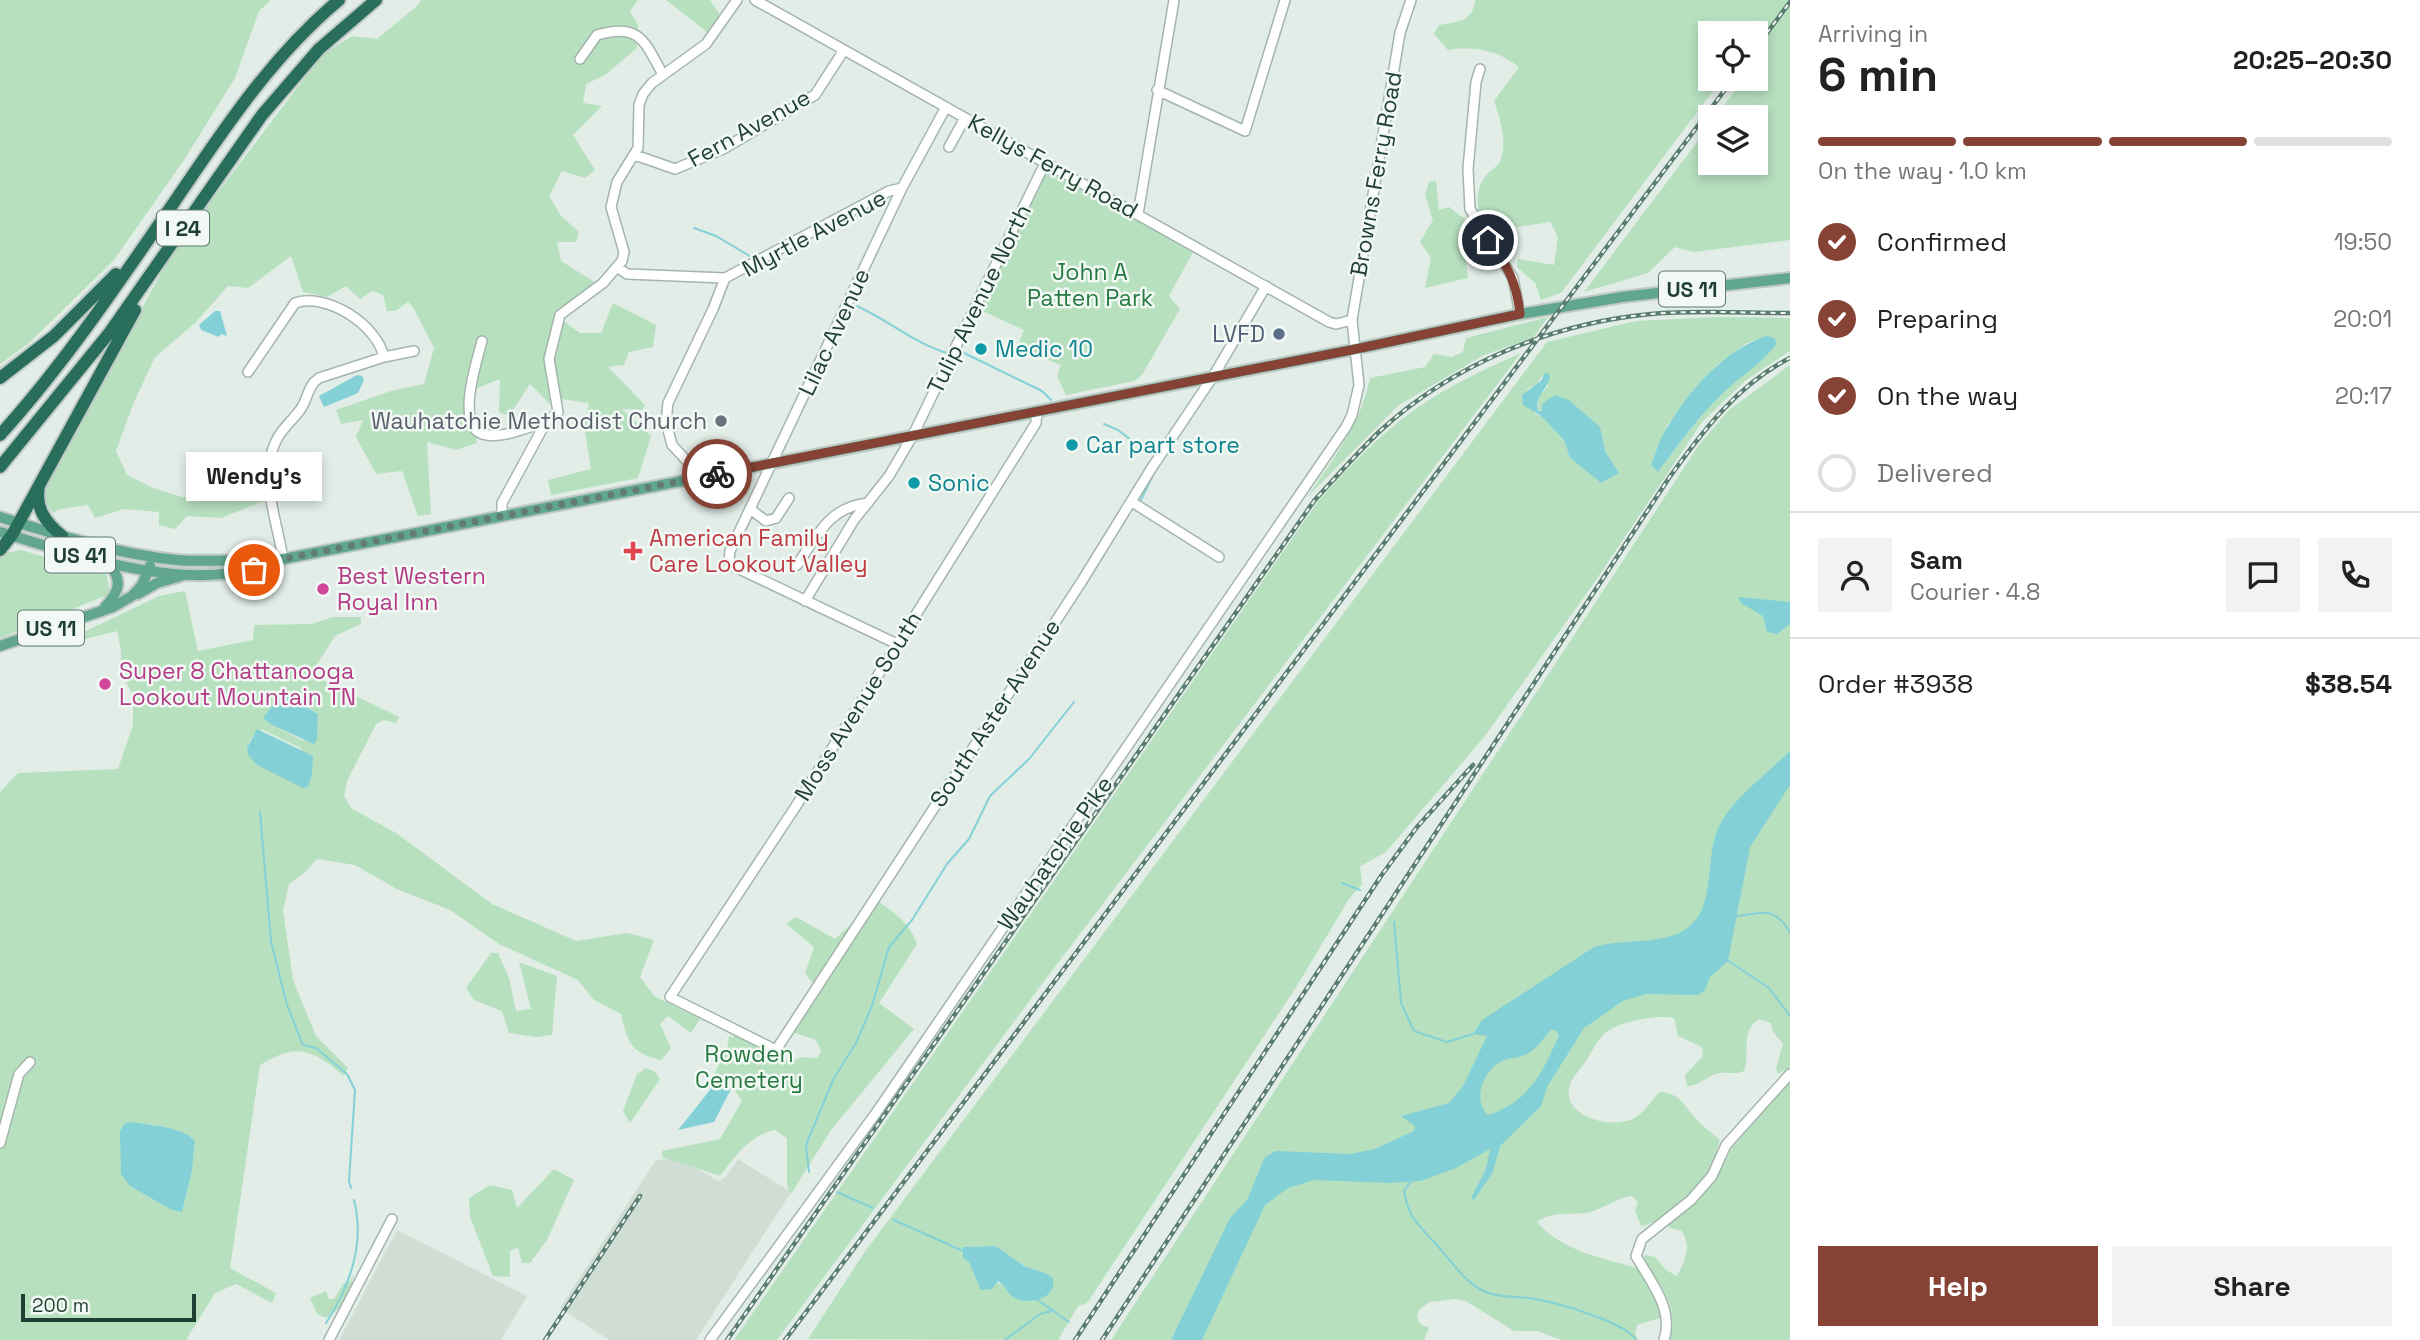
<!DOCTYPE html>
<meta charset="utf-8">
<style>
:root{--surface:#fff;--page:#f2f2f2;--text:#222;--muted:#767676;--line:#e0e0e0;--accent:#854235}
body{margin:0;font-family:"Space Grotesk",sans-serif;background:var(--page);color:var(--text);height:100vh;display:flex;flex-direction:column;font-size:26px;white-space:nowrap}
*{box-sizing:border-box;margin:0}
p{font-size:23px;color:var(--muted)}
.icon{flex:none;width:38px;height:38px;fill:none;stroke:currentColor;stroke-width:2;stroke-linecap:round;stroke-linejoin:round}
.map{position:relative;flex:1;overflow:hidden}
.details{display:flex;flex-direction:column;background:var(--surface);width:630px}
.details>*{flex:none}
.fabs{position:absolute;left:1698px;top:21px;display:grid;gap:14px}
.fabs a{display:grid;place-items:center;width:70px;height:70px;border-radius:0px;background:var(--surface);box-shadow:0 4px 10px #0003;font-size:35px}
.scale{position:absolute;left:21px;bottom:18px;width:175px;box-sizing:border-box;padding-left:7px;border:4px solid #1f3f34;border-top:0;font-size:19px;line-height:24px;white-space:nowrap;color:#1f3f34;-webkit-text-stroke:5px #f2f9f5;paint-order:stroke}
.pin{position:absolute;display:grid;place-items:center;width:60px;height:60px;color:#fff;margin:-30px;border:4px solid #fff;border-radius:50%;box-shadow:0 2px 7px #0007}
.courier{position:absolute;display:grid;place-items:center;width:70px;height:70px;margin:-35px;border:5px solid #854235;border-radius:50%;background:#fff;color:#222;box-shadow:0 2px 9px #0007}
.bubble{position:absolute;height:49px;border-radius:0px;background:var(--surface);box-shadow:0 4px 10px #0003;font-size:23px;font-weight:700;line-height:49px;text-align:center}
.headline em{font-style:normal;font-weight:700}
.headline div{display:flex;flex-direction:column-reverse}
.headline{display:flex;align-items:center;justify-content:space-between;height:119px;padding:0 28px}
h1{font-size:46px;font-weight:700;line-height:52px}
.bar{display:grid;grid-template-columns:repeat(4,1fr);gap:10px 7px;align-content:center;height:84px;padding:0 28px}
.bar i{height:9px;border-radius:5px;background:var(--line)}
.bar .selected{background:var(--accent)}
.bar p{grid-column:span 4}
.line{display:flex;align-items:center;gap:18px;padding:0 28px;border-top:2px solid var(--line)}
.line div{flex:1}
.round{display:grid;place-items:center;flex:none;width:74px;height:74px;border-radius:0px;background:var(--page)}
ol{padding:0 28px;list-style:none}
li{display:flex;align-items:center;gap:21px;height:77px}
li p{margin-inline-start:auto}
li .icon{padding:7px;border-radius:50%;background:var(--accent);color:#fff;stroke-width:4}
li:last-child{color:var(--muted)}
li i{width:38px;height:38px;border:4px solid var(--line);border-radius:50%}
.button{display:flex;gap:14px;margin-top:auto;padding:14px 28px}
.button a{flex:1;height:80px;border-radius:0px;background:var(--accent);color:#fff;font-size:28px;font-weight:700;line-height:80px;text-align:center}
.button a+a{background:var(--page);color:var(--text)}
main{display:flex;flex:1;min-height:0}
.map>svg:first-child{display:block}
.built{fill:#cfddd5}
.green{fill:#b7e0bf;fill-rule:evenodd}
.water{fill:#83d1d7;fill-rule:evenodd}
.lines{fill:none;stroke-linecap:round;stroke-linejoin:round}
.stream{stroke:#83d1d7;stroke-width:2}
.minor-casing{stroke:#a3b5ad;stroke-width:12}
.major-casing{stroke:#c0c9c6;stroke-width:14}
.highway-casing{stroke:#c0c9c6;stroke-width:16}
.minor{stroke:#fff;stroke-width:9}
.major{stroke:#61a68f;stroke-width:10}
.highway{stroke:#286e5a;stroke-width:12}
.rail-casing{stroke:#5a7b6f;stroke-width:4.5}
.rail{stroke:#f2f9f5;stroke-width:2;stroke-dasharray:5;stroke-linecap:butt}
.done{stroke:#637c72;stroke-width:7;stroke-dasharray:0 12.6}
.route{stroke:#854235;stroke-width:9}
.service-dot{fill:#5c6f8a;stroke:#f2f9f5;stroke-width:2.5}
.culture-dot{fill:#0f9aa8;stroke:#f2f9f5;stroke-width:2.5}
.worship-dot{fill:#6b7280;stroke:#f2f9f5;stroke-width:2.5}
.health-dot{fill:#e0444e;stroke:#f2f9f5;stroke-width:2.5}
.hotel-dot{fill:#d1479c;stroke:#f2f9f5;stroke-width:2.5}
.labels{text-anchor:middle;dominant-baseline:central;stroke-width:5;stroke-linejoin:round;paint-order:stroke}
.shield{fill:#f2f9f5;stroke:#5e776e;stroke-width:2}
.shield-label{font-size:21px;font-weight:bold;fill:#1f3f34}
.street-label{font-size:23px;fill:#1f3f34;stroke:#f2f9f5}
.park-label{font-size:23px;fill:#267a40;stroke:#f2f9f5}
.service-label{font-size:23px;fill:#4e5e75;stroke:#f2f9f5;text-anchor:end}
.culture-label{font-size:23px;fill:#0d838f;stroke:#f2f9f5;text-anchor:start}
.worship-label{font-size:23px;fill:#5b616d;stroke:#f2f9f5;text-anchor:end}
.health-label{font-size:23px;fill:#be3a42;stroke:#f2f9f5;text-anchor:start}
.hotel-label{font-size:23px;fill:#b23c85;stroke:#f2f9f5;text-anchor:start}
</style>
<main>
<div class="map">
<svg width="1790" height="1340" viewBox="0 0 1790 1340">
<rect width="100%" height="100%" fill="#e1ede6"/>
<!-- built -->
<path class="built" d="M678,1158L718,1181L726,1177L738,1159L791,1192L696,1340H609L560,1308L656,1160Z
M397,1230L527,1296L501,1340H339Z"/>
<!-- green -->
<path class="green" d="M0,0H271L259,11L235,78L184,160L114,260L29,343L0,364Z
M421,0H638L630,11L638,25L637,48L605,75L586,84L583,103L602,106L573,135L595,170L585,178L562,171L549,196L561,216L579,232L576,242H557L561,261L596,283L554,314L580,333H601L613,303L656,325L653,347L629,352L624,365L608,367L645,405L642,410L622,409L651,436L638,478L551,495L548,480L591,469L584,426L589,403L561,399L549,403L530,384L509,416L499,412L500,379L467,392L477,443L456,450L427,442L431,514L418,516L402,471L376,474L356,437L363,420L341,424L336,410L391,391L424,384L434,348L413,307L408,302L395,311H387L383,295L372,291L360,299L346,286L327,297L303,292L291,256L248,288L228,286L195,323L155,357L134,402L116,451L127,475L153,488L182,497L226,500L264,491L266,500L221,518L187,516L175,529L159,525V512L124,509L95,518L88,505L60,509L53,513C39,497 47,484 53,466L175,249L322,55L352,36L377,39L417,6Z
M666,0H710L721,17L707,32Z
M1475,0H1790V240L1693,252L1675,247L1648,273L1584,292L1710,125V163H1755V117H1715L1744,79H1755V33H1710V79H1722L1561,293L1541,300L1535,283L1517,267L1518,259L1554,265L1558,237L1550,222L1517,227L1482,224C1477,209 1475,190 1485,177C1489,171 1498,167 1500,161C1508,141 1500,119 1494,101L1519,67C1497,50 1475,46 1448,50L1434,34L1439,25C1457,22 1473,22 1475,0Z
M1046,169L1194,250L1169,296L1180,309L1142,375L1134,381L1066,395L1057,376L1061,365L1034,354L1032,357L1016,350L1024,330L978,309Z
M1436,181L1439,210L1449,207L1475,227L1465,256L1468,278L1425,288L1431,258L1420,242L1433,220L1425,195L1429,182Z
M1548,317L1533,338L1484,355L1399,405L1308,496C1334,458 1361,424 1370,378L1425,367L1434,354L1452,357L1463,352L1466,338Z
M1717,317L1790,318V351L1746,380L1702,422L1596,580L1485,736L1386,852L1360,866L1362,884L1349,899L1295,989L1087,1303L1078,1306L1058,1340L808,1339L864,1253L1547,342L1636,321ZM1766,336C1731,383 1692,425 1658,472L1666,427L1693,392L1716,366L1747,343ZM1544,373L1548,386L1538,398V411L1569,400L1599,427L1605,451L1619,473L1601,483L1570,458L1564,440L1541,416L1535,414L1527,389L1537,384ZM994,1246C1007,1251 1015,1262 1027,1267C1037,1271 1044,1271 1053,1278L1013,1297L1002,1284L979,1279L963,1247Z
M1521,353L1048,976L777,1340H734L1319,500C1349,467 1381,433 1417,408C1450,385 1485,369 1521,353Z
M1790,365V1067L1778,1074L1776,1068L1783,1044L1772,1030L1771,1023L1759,1019C1739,1032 1751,1052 1744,1071C1734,1075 1730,1072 1720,1073C1707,1075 1700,1086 1687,1086L1685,1075L1703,1056L1702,1047L1678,1036L1674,1018C1659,1014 1615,1022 1604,1034C1596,1042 1592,1052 1586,1061C1580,1070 1571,1078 1569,1088C1563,1119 1619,1132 1639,1115C1647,1109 1652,1099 1660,1092C1682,1093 1685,1108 1698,1121C1705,1128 1713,1134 1720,1140C1716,1150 1714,1162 1708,1171C1697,1190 1663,1224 1641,1226L1635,1211L1638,1202L1632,1196C1615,1198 1602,1210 1586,1213C1567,1215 1553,1211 1537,1222C1562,1251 1602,1258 1637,1268L1663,1314L1660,1318L1637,1325L1635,1334L1638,1340H1562L1537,1331H1514L1466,1301L1456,1299L1429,1302L1419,1310L1417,1317L1420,1324L1429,1328L1424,1340H1111L1699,445L1729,410Z
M21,550L107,575L110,594L0,638V557L6,553Z
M185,591L198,651L253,640L254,625L312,624L333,617H361V624L335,636L311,674L399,717L396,723L384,720L376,724L347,781L344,796L351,808L396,833L492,904L576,941L627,933L654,940L640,977L654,996L700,1019L691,1033L668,1016L660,1024L671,1048L661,1060C631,1053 628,1043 621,1014L594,1000L578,980L499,944L450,910L397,889L355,865L317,859L305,872L289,884L283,910L293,980L316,1036L348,1068L344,1076C312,1049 297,1042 260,1065L230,1268L276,1293L272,1303L236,1284L215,1293L186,1340H0V792L18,773L118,769L133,725V695L121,672V650L117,631L84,639V632L159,596ZM308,707L318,714L317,740H302L272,725ZM261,729L301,748L312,775L308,787L248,755C246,743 252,736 261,729ZM133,1122C152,1126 182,1126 195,1141L192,1171L182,1212L172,1210Z
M877,901C894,911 910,924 917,944L879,1003L914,1029L831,1130L791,1194L787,1186V1138L775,1130C750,1135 735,1156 720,1176L662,1157V1151L720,1139L742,1101L732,1086L713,1076L727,1049L729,1036L733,1038L735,1033L790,1062L802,1057L817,1058L821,1051L816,1040L793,1032L819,991L805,973L814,947L786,924L796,917L835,939Z
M491,953H498L509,978L516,1011L531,1009L519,962L557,976L552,1035L536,1037L509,1033L502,1011L474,1000L466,988Z
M646,1068L654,1071L660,1079L630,1123L623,1111L637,1074Z
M1790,1081V1340H1669C1681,1309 1660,1284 1644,1261L1645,1255L1655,1257L1666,1270L1677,1276C1685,1260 1692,1248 1682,1231L1670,1228L1668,1223L1704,1194L1717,1178L1732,1148Z
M554,1169L574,1180L547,1240L530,1263H522L518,1247L510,1251V1277L493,1276L470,1217L469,1198L490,1185L512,1190L517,1208Z
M353,1274C353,1291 340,1311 326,1318L317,1314L310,1298L326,1291L329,1299H334L344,1283L350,1282Z"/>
<!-- water -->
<path class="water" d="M215,311H220L227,336L221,334L219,337L201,330L199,325Z
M1766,336L1774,338L1777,343C1763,363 1742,375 1725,391C1699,416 1679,444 1658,472L1651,465C1656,453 1660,437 1668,426C1691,388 1724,351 1766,336Z
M1544,373L1550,374C1550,389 1534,395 1538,411H1541L1543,403L1555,395L1569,400L1600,427L1605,451L1619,473L1601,483L1570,458L1564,440L1541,416L1523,405L1522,395L1542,380Z
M357,375L362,376L364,380L358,393L324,407L319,396Z
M1738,597L1790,602V624L1777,634L1767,632L1763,616L1741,603Z
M286,695L318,714L317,740L314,744L272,725L263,718L276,701Z
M257,729L313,756L312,775L308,787L303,788L257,765L248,755L247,748Z
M1790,751V785L1750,847L1728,961L1710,977L1705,990L1698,995L1646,994L1623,1001L1584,1028L1547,1087L1541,1106L1500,1146L1493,1172L1474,1200L1471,1198L1486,1169L1490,1149L1456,1168L1421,1181L1390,1183L1314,1180L1288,1188L1265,1205L1202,1340H1171L1230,1218L1247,1200L1265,1157L1276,1151L1350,1154L1375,1149L1414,1131L1415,1126L1401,1116L1449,1103L1463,1086L1487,1036L1473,1034L1482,1020L1594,947C1621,939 1654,944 1679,933C1718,915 1704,864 1717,831C1728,802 1768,773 1790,751ZM1551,1030H1556L1559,1035C1543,1072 1529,1102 1488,1115C1472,1100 1483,1072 1500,1062C1508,1057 1519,1059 1527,1054C1536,1050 1544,1037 1551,1030Z
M717,1080L731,1089L714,1122L678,1130L710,1090L712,1081Z
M133,1122C152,1126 182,1126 195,1141L192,1171L182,1212L172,1210L130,1186L121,1174L120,1131L125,1123Z
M994,1246C1007,1251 1015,1262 1027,1267C1037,1271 1044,1271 1053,1278C1057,1301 1026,1305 1013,1297C1007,1293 1005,1285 998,1281L992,1289L981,1290L969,1262L963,1258V1247Z"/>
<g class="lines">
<!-- stream -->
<path class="stream" d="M694,228L716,236L753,258
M857,306C888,320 914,343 947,353
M956,358L960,351L1042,391L1051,400
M1104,424L1118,430L1147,452
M1140,502L1154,473
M260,812L271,941L287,1005L303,1045L316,1048L347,1074L355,1090L349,1181L351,1188
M1342,883L1360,890
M1736,916C1763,914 1772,904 1790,932
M1394,922L1401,1003L1414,1031L1447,1042L1473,1034
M1727,960L1769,988L1790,1016
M809,1172L806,1145L834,1078L856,1043L872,1006L889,947L912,920L947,864L969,839L990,796L1029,759L1074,702
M1411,1181L1404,1191C1409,1219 1418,1224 1436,1244C1451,1261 1465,1283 1486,1292C1500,1298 1514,1296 1528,1298C1552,1301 1624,1321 1636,1340
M837,1192L873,1208
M894,1220L963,1251
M1035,1298L1069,1322
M326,1323C350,1286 365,1243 354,1200
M1005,1340L1040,1314L1051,1311"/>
<defs>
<path id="minor" d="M755,0L1329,322L1336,324L1352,320
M580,59L597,35C640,22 645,42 663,75
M1480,69L1476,82L1468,169L1470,209L1513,278L1520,314
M1157,90L1245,131L1285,0
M949,147L965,118
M635,155L675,169L723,149L815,95L844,50
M1138,214L1174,0
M617,267L627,274L725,278
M482,341C477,361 453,431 487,435C504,438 528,427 546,422
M248,372L295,303C327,292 377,325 384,357
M1037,412L1036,423L796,806L670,997L776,1050L1082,581L1151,469L1214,375L1266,286
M702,477L672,445L666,422L668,403L713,309L725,278L889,191L902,188
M1132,502L1219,557
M750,509L766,521L776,518L789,498
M502,515V503L546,422L558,412L549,359L560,315L603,283L622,261L624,252L611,207L617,182L638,148L639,105L643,94L652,83L706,44L737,0
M283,560C278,521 258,478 276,441C282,428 292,421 300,410C308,400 307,386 319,378L384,357L414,351
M797,565C818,535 829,507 868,503
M805,601L854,520L889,476L913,435L1045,163
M897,644L735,567L729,560L730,551L902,188L946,107
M0,1143L19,1074L30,1062
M329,1340L392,1219
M710,1340L876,1113L1346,427L1352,415L1359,385L1352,320L1400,33L1411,0
M1664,1340C1674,1309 1651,1282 1636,1256L1642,1239L1691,1200L1712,1176L1726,1145L1790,1074"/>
<path id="major" d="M0,517C58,535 116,554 177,560C210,563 244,558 278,560L1356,349L1520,314L1622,297L1790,278
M0,532C79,556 195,597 276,561
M138,594L157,583L181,576
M105,607C120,591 123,580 108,562
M0,646L113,607L132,596L142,585L150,566"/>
<path id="highway" d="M0,378L54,336L116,274
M0,435C65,363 120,281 175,201C224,129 271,57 339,0
M0,467L110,332L262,115L319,49L376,0
M39,486C35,508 45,522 62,536
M0,550L12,535L135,310"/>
</defs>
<!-- minor casing -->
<use href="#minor" class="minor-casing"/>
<!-- major casing -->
<use href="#major" class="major-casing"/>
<!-- highway casing -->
<use href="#highway" class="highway-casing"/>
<!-- minor -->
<use href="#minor" class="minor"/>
<!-- major -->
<use href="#major" class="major"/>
<!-- highway -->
<use href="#highway" class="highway"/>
<defs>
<path id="rail" d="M1755,49L1790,2
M545,1340L640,1196
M727,1340L1314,501C1336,477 1357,453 1380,431C1453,364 1553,323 1651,314C1697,310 1743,313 1790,313
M785,1340L1733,79
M1075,1340L1381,876L1417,827L1473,765
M1102,1340L1669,478C1702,432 1738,384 1790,358"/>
</defs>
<!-- rail casing -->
<use href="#rail" class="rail-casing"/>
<!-- rail -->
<use href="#rail" class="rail"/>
</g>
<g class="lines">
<!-- done -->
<path class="done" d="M254,570L278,560L717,474"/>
<!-- route -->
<path class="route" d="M717,474L1356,349L1520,314C1517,284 1507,263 1488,240"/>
</g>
<!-- markers -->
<circle class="service-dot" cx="1279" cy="334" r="7"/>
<g class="culture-dot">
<circle cx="981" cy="349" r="7"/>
<circle cx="1072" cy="445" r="7"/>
<circle cx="914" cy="483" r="7"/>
</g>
<circle class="worship-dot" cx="721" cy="421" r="7"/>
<path class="health-dot" d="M629.5 540.5h7v7h7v7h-7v7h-7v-7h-7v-7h7z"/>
<g class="hotel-dot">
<circle cx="323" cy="589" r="7"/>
<circle cx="105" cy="684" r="7"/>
</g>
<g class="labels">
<!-- shield labels -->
<g class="shield">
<rect x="157" y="210.5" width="52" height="35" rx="5"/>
<rect x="1659" y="271.5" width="66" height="35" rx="5"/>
<rect x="45" y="537.5" width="70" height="35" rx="5"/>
<rect x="18" y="610.5" width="66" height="35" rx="5"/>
</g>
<g class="shield-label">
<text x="183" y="228">I 24</text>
<text x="1692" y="289">US 11</text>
<text x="80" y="555">US 41</text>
<text x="51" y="628">US 11</text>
</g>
<!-- street labels -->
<g class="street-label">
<text transform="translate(749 128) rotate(-29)">Fern Avenue</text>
<text transform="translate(1053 166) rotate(29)">Kellys Ferry Road</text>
<text transform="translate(1376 174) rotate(-80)">Browns Ferry Road</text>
<text transform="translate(814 233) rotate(-28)">Myrtle Avenue</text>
<text transform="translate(979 299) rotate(-64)">Tulip Avenue North</text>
<text transform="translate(834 332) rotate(-65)">Lilac Avenue</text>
<text transform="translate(858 706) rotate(-58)">Moss Avenue South</text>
<text transform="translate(995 713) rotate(-57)">South Aster Avenue</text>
<text transform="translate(1055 853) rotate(-55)">Wauhatchie Pike</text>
</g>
<!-- park labels -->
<g class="park-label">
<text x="1090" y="272">John A<tspan x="1090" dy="26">Patten Park</tspan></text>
<text x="749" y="1054">Rowden<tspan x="749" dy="26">Cemetery</tspan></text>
</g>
<!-- service labels -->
<g class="service-label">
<text x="1265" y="334">LVFD</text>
</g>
<!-- culture labels -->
<g class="culture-label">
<text x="995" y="349">Medic 10</text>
<text x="1086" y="445">Car part store</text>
<text x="928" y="483">Sonic</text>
</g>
<!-- worship labels -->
<g class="worship-label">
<text x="707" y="421">Wauhatchie Methodist Church</text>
</g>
<!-- health labels -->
<g class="health-label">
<text x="649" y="538">American Family<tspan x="649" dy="26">Care Lookout Valley</tspan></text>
</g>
<!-- hotel labels -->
<g class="hotel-label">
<text x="337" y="576">Best Western<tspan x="337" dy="26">Royal Inn</tspan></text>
<text x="119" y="671">Super 8 Chattanooga<tspan x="119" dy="26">Lookout Mountain TN</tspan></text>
</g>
</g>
</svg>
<div class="fabs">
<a><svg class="icon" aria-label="locate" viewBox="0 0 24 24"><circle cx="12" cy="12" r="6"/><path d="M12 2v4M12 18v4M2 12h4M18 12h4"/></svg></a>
<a><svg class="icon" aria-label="layers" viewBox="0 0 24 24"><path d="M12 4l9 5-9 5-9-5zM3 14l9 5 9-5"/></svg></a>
</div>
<div class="scale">200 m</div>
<div class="pin" style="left:254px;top:570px;background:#ea580c"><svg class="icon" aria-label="bag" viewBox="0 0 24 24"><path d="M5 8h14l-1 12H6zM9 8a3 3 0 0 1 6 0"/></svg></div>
<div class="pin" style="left:1488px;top:240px;background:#1f2937"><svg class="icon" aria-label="home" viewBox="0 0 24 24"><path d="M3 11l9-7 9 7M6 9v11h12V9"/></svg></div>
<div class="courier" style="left:717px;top:474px"><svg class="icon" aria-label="bike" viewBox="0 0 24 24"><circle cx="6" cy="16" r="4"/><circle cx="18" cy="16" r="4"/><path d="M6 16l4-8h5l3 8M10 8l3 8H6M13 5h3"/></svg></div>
<div class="bubble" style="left:186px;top:452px;width:136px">Wendy's</div>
</div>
<section class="details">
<div class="headline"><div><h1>6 min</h1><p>Arriving in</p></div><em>20:25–20:30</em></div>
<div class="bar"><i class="selected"></i><i class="selected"></i><i class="selected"></i><i></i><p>On the way · 1.0 km</p></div>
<ol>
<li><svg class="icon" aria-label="check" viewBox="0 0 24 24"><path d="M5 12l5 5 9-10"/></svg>Confirmed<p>19:50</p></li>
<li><svg class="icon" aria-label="check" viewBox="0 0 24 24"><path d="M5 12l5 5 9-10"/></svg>Preparing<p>20:01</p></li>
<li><svg class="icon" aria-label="check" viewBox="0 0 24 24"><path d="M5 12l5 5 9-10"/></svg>On the way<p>20:17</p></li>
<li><i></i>Delivered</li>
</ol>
<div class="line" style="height:126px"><a class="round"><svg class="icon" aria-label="person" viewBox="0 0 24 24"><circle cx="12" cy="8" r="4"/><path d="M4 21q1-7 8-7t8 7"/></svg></a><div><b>Sam</b><p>Courier · 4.8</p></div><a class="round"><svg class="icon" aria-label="chat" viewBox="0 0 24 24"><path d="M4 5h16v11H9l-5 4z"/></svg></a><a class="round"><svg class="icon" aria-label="phone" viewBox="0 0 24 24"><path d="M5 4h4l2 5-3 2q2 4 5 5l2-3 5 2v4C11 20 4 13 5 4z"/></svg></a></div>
<div class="line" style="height:91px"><div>Order #3938</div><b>$38.54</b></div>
<div class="button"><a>Help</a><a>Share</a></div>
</section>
</main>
